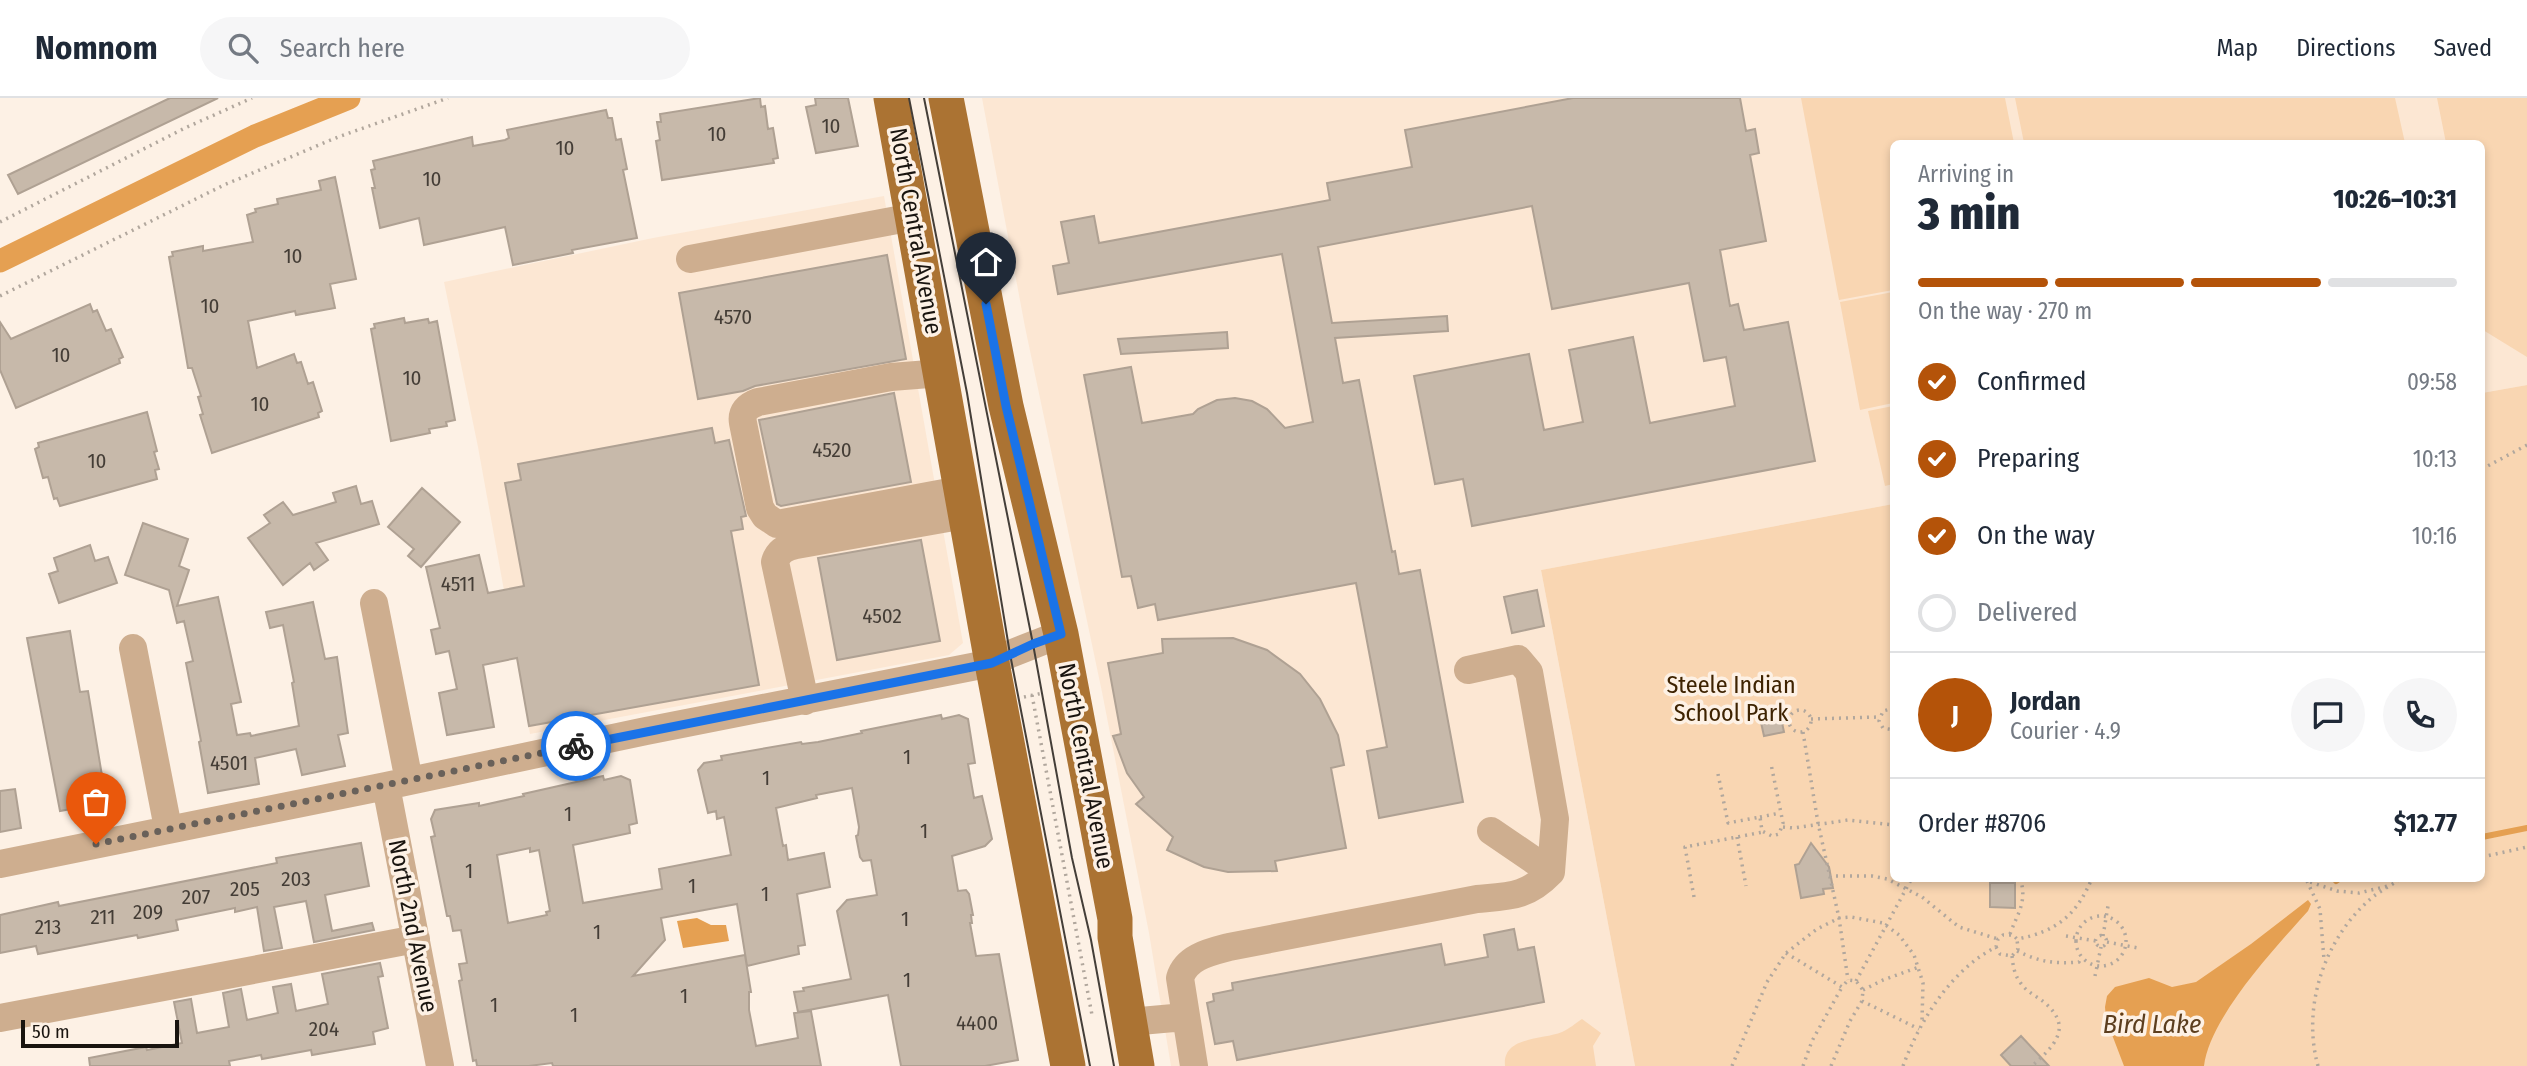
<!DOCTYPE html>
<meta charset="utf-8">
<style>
:root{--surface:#fff;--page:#f6f6f7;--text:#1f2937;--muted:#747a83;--line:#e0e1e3;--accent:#b45309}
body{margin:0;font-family:"Fira Sans Condensed",sans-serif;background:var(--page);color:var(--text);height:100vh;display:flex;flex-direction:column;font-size:26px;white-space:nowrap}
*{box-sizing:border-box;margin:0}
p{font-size:23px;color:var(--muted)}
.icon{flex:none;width:38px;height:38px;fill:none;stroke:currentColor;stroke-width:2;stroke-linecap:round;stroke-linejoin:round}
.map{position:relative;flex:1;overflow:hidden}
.panel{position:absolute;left:1890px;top:42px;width:595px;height:742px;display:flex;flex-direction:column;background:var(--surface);border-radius:10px;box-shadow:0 4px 10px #0003}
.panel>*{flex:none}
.scale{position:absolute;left:21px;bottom:18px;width:158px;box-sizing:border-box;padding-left:7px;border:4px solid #19140f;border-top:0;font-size:19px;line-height:24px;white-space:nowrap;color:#19140f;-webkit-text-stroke:5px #fdf1e5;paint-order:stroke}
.pin{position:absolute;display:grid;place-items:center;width:60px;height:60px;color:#fff;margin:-72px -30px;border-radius:50% 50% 50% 0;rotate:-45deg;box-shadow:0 0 7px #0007}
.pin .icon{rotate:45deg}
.courier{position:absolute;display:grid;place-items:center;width:70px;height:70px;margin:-35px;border:5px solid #1a73e8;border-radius:50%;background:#fff;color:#222;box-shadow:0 2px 9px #0007}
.summary em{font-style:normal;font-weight:800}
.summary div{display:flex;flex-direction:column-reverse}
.summary{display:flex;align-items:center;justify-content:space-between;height:119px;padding:0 28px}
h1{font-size:46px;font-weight:800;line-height:52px}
.bar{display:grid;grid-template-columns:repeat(4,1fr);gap:10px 7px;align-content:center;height:84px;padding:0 28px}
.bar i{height:9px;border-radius:5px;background:var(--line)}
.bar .selected{background:var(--accent)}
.bar p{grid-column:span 4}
.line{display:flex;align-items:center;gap:18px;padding:0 28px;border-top:2px solid var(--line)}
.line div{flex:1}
.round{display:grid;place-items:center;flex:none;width:74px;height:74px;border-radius:37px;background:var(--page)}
ol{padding:0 28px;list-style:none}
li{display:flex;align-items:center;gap:21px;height:77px}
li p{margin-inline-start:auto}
li .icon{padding:7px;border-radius:50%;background:var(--accent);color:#fff;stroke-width:4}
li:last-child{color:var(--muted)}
li i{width:38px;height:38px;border:4px solid var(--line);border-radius:50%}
header{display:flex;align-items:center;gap:42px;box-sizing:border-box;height:98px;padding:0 35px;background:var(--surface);border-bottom:2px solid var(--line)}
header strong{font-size:33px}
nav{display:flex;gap:38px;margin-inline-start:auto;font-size:24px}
.search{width:490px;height:63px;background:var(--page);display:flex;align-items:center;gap:18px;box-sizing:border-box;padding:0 24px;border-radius:38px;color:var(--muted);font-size:26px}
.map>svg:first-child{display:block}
.built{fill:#fce7d3}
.green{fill:#f9d6b2}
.water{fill:#e5a052}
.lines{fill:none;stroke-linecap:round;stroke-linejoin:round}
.stream{stroke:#e5a052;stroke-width:6}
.canal{stroke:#e5a052;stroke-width:23}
.building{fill:#c7b9aa;stroke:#afa193;stroke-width:2;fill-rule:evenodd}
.path{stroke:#b1a79d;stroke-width:3.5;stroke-dasharray:2 5;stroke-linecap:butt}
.minor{stroke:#ceae8f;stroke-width:28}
.major{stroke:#ab7333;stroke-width:35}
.tram{stroke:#443e38;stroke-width:2}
.done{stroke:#69615a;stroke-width:7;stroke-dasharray:0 12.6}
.route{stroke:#1a73e8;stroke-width:9}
.labels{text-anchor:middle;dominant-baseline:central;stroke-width:7;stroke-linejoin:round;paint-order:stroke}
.number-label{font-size:21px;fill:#443d36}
.street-label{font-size:24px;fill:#19140f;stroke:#fdf1e5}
.park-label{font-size:24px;fill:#3e2301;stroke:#fdf1e5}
.water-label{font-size:26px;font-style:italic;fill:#5c3e1e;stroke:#fdf1e5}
</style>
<header>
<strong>Nomnom</strong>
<div class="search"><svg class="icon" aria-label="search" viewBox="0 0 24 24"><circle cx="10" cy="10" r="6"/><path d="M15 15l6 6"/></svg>Search here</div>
<nav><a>Map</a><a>Directions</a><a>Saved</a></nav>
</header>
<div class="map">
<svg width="2527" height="968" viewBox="0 0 2527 968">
<rect width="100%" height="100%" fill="#fdf1e5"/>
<!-- built -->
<path class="built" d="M982,0H2527V287L2482,295V46H1894L1893,406L1541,472L1635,968H1171L1149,835L1102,594L1025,229Z
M884,98L963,545L949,557L530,636L478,349L444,184L653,140Z"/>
<!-- green -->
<path class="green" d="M1801,0H2005L2014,45L1894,46L1893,192L1839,202Z
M2015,0H2395L2405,45H2024Z
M2437,0H2527V259L2483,232L2482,46L2446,45Z
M1893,194V305L1860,312L1840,204Z
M2527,287V968H1635L1541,472L1893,406L1894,780H2482V295Z
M1893,308V386L1885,388L1868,313Z
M1582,921L1601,935L1593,948L1596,968H1505C1502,938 1543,942 1562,934C1569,931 1576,925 1582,921Z"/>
<!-- water -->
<path class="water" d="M2308,802L2311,806L2308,813C2275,850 2210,919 2204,968H2124L2106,921L2105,909L2107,898L2115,889L2149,880L2172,889L2196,884L2251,846Z
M697,820L711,827H726L729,843L683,850L677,823Z"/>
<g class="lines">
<!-- stream -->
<path class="stream" d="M2482,739L2527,730
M2336,783L2340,780"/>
<!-- canal -->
<path class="canal" d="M0,163L255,38L349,0"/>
</g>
<!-- building -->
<path class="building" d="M170,0H218L18,96L8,77Z
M760,0L761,9L765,8L768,31L773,30L778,60L773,61L774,65L662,82L656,43L660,42L657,24H661L660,16Z
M815,0H848L858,48L816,55L806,9L816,7Z
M1573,0H1740L1746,33L1755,31L1759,55L1750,57L1766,143L1720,152L1730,208L1738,206L1744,232L1788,224L1815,363L1472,428L1463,381L1435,386L1414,278L1529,256L1544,332L1583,324L1569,252L1633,239L1650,325L1735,308L1726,259L1704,263L1689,185L1552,211L1532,108L1318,149L1332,225L1447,218L1448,233L1335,240L1343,285L1359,282L1392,454L1395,453L1399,476L1420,472L1463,704L1379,720L1367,653L1387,649L1356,485L1158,522L1155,506L1138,510L1131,478L1122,479L1084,277L1131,269L1142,325L1193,316L1198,311L1217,302L1235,300L1252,303L1267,311L1285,330L1313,324L1282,156L1058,196L1053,168L1069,165L1061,124L1094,118L1099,145L1330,102L1327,85L1412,69L1405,32Z
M606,12L608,20H612L616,42L621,41L627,71L623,72L637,140L572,152L573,155L513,167L505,129L424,147L419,120L380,130L372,90H375L371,72L375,71L373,63L472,39L473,48L505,42L509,40L507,32Z
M335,79L356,181L330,186L335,210L296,217L295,213L248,223L257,270L294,256L297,265L301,264L308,286L313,284L322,313L318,315L319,319L212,355L200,317L203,316L198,299L201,298L192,270H188L169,159L173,158L172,154L203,148V153L253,144L247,117L256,114L255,111L278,106L277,101L321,92L319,83Z
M887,157L906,261L755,288L743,293L698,301L679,195Z
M90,206L93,214L97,212L106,233L111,231L123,259L119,261L120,265L16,310L0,272V224L11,241Z
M404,220L405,225L428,221L429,225L437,223L455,322L446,324L447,328L429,331L430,335L391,343L371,231L375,230L374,226Z
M1227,234L1228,250L1121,256L1118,241Z
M894,295L911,384L781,408L777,406L759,322Z
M147,314L157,353L154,354L159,371L155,372L157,381L60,408L57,400L54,401L48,379L43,380L35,351L39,349L38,345Z
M712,330L715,345L729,342L746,418L741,419L743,431L731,433L759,587L529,628L517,560L483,567L494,629L447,637L439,595L457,591L449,553L436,556L431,532L440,530L426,469L479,457L488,495L524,488L505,385L521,382L518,366Z
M356,388L361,406L372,403L379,426L316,445L328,462L314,472L310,465L283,487L248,440L270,425L264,417L283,404L293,417L336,404L333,395Z
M422,390L460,424L421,469L408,458L414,451L388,429Z
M143,425L188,441L179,468L189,472L177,508L218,499L241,604L231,606L237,637L250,635L251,638L299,628L292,585L294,584L283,527L270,530L266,514L313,504L325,561L337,559L348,635L338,637L345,668L302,677L296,651L255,660L259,686L208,695L199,644L201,643L186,565L193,563L184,523L177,525L169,492L125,477Z
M921,442L940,543L837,562L818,460Z
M90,447L95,463L108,459L117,485L59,505L49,476L58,473L54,460Z
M1537,492L1544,528L1512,535L1504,499Z
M70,533L80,594L88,593L108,714L73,720L71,711L60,713L27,540Z
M1233,540L1267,552L1300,576L1320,601L1338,637L1344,667L1331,670L1346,750L1275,763L1277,773L1228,774L1204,769L1167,752L1173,739L1136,706L1144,699L1127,675L1113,638L1121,636L1108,565L1163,555L1162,541Z
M1780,615L1784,634L1764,638L1760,620Z
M941,617L942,621L959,617L968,621L975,665L968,666L974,700L982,698L992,741L985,748L952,758L958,793L966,792L969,796L973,817H971L972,825H970L976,858L999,856L1018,962L985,968H901L888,897L798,914L794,894L804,893L803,890L851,881L837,813L847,802L877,797L871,762L863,763L860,759L856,738L858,737L859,729L852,690L816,697L817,700L776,710L783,748L786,747L788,762L824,755L830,789L797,796L805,847L798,848L799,856L747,868L737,806L661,820L665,842L633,878L745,857L751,894H749V912L756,948L798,940L794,915L811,913L821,968H553L552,965L529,968H477L476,962L473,963L459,883L462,882L459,866L467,865L461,832L453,833L450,818H447L431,739L435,738L431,721L435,712L479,705V708L524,698L523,696L603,678L604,682L621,678L630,682L637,725L629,727L630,735L573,747L583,805L662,791L659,771L731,757L724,719L717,721L716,713L708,715L698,672L704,665L722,662L721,658L801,644L802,646L818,644L862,635L861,633ZM530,750V754L539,752L550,813L546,814L547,817L508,825L497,757Z
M15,691L21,730L0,734V693Z
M361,745L369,788L325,797L332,833L372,825L374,832L314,844L306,803L274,809L282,850L264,853L257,809L235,814V810L176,822L178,832L138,840L137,837L38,856L36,848L0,855V817L58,804L59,808L277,765L276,760Z
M1811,745L1829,769L1833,790L1823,791L1824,796L1801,800L1795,767L1799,766Z
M1990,785H2015V810L1990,809Z
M1514,831L1518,852L1534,849L1544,904L1237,962L1233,943L1215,946L1207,905L1214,903L1213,896L1233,892L1232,885L1441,846L1445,867L1488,859L1484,837Z
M380,865L383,878L378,879L388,930L373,934L375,946L312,957L311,952L262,961L261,957L229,963L230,968H90L89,960L146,949L147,952L182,945L174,904L191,901L197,935L229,929L223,895L241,891L247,922L278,915L273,889L291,886L296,913L328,906L322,876Z
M2021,938L2049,968H2011L2001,957Z"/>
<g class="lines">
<!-- path -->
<path class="path" d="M0,124L185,30L252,0
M0,198L224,87L338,39L448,0
M2482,371L2527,347
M1032,597L1092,917
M1024,599L1043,595
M1894,610L1883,613L1879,623L1883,630L1894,632
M1789 623a11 11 0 1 1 22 0a11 11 0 1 1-22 0Z
M1811,621L1879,619
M1803,634L1818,725L1839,820L1848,882
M1718,676L1728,725L1760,719L1762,733L1772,738L1779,736L1783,725L1771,666
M1760,719L1780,715
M1783,729L1794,730L1848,722L1894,727
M1737,739L1746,788
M2482,759L2527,749
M1829,778H1872L1887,781L1922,799L1959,829L1998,841
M2305,780L2307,783L2337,793L2359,795L2388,788
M2307,783L2320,811L2324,862
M1694,799L1685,749L1763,734
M2076 843a25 25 0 1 1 50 0a25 25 0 1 1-50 0Z
M2010,836C2017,816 2028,804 2020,780
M2095.5 843a5.5 5.5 0 1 1 11 0a5.5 5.5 0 1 1-11 0Z
M2066,838L2096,843
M2103,838L2108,808
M2107,844L2138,850
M1996,849L2000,856L2012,858L2018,851L2017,841
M2017,853C2040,864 2054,866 2079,864L2081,860
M1786,855L1842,889L1848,882L1856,883L1863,892L1862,903L1919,931
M2012,858C2013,867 2014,876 2020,884C2026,894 2037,898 2045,905C2074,930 2053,949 2032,968
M2095,878L2101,849
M1856,883L1912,780
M1863,892L1883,882L1919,869
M1732,968L1767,884L1786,855L1817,831L1839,820L1851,819L1883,825L1899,837L1914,857L1923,885L1922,923
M1803,968L1812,943L1842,889
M1831,968L1850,923L1862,903
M1903,968C1920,922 1951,872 1996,849L1998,841L2003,837H2013L2017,841C2056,834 2077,817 2092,780
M2318,968C2302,911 2323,845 2366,805C2376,795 2390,788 2402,780"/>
<!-- minor -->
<path class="minor" d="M690,161L913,119
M942,275L891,279L758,304C747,308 741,314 743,325L760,410L765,418L777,426L960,392
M374,505L409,683
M133,550L168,730
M805,603L775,464C778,453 786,449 796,447L965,417
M386,688L440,968
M1491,733L1551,774
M0,766L386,688L646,633L992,565L1010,556L1061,536
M0,920L416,841
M1129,924L1185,919
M1194,968L1180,880C1186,859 1210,854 1229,849L1477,801C1510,798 1527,799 1551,774L1555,721L1529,574L1518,561L1468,572"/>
<!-- major -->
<path class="major" d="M891,0L992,565L1068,968
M946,0L1006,308L1061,536L1115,821V839L1137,968"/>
<!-- tram -->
<path class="tram" d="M909,0L967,295L1010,556L1090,968
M924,0L1033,546L1072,760L1091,842L1114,968"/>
</g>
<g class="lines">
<!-- done -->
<path class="done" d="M96,746L576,648"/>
<!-- route -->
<path class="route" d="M576,648L992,565L1033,546L1061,536L1006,308L986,206"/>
</g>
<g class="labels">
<!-- number labels -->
<g class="number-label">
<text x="831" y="28">10</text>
<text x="717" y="36">10</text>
<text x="565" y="50">10</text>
<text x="432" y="81">10</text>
<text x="293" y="158">10</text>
<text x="210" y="208">10</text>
<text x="733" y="219">4570</text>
<text x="61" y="257">10</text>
<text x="412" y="280">10</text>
<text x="260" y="306">10</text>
<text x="832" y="352">4520</text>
<text x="97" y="363">10</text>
<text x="458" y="486">4511</text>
<text x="882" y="518">4502</text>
<text x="907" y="659">1</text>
<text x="229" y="665">4501</text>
<text x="766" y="680">1</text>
<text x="568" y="716">1</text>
<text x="924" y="733">1</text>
<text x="469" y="773">1</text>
<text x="296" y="781">203</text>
<text x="692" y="788">1</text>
<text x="245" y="791">205</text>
<text x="765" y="796">1</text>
<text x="196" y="799">207</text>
<text x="148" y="814">209</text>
<text x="103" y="819">211</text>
<text x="905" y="821">1</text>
<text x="48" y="829">213</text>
<text x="597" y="834">1</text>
<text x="907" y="882">1</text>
<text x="684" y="898">1</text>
<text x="494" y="907">1</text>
<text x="574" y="917">1</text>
<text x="977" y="925">4400</text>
<text x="324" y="931">204</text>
</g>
<!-- street labels -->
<g class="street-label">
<text transform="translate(916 133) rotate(80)">North Central Avenue</text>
<text transform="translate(1086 668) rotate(79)">North Central Avenue</text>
<text transform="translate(413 828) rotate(79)">North 2nd Avenue</text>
</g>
<!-- park labels -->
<g class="park-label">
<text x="1731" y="587">Steele Indian<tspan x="1731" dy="28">School Park</tspan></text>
</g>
<!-- water labels -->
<g class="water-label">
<text x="2152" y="926">Bird Lake</text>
</g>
</g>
</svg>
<div class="scale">50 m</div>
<div class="pin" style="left:96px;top:746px;background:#ea580c"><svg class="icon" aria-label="bag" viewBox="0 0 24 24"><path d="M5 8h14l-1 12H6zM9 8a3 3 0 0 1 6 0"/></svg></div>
<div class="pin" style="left:986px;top:206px;background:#1f2937"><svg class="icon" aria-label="home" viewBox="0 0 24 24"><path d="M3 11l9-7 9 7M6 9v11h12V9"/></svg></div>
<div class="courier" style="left:576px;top:648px"><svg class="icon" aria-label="bike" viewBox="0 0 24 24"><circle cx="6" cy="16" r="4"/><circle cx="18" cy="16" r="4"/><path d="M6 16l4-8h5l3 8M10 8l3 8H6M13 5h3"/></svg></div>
<section class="panel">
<div class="summary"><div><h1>3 min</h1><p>Arriving in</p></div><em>10:26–10:31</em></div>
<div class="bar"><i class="selected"></i><i class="selected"></i><i class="selected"></i><i></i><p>On the way · 270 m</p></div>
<ol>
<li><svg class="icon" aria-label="check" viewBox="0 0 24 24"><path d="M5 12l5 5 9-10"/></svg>Confirmed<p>09:58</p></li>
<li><svg class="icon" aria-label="check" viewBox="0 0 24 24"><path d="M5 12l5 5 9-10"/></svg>Preparing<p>10:13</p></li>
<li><svg class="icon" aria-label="check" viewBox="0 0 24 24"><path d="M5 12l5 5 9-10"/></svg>On the way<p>10:16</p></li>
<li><i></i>Delivered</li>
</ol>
<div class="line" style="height:126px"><b class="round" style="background:var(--accent);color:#fff">J</b><div><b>Jordan</b><p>Courier · 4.9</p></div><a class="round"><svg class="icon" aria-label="chat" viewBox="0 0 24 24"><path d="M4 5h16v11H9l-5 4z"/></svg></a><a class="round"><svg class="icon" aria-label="phone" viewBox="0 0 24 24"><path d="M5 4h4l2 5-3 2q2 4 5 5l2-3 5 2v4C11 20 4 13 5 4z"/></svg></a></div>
<div class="line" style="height:91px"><div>Order #8706</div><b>$12.77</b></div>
</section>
</div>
